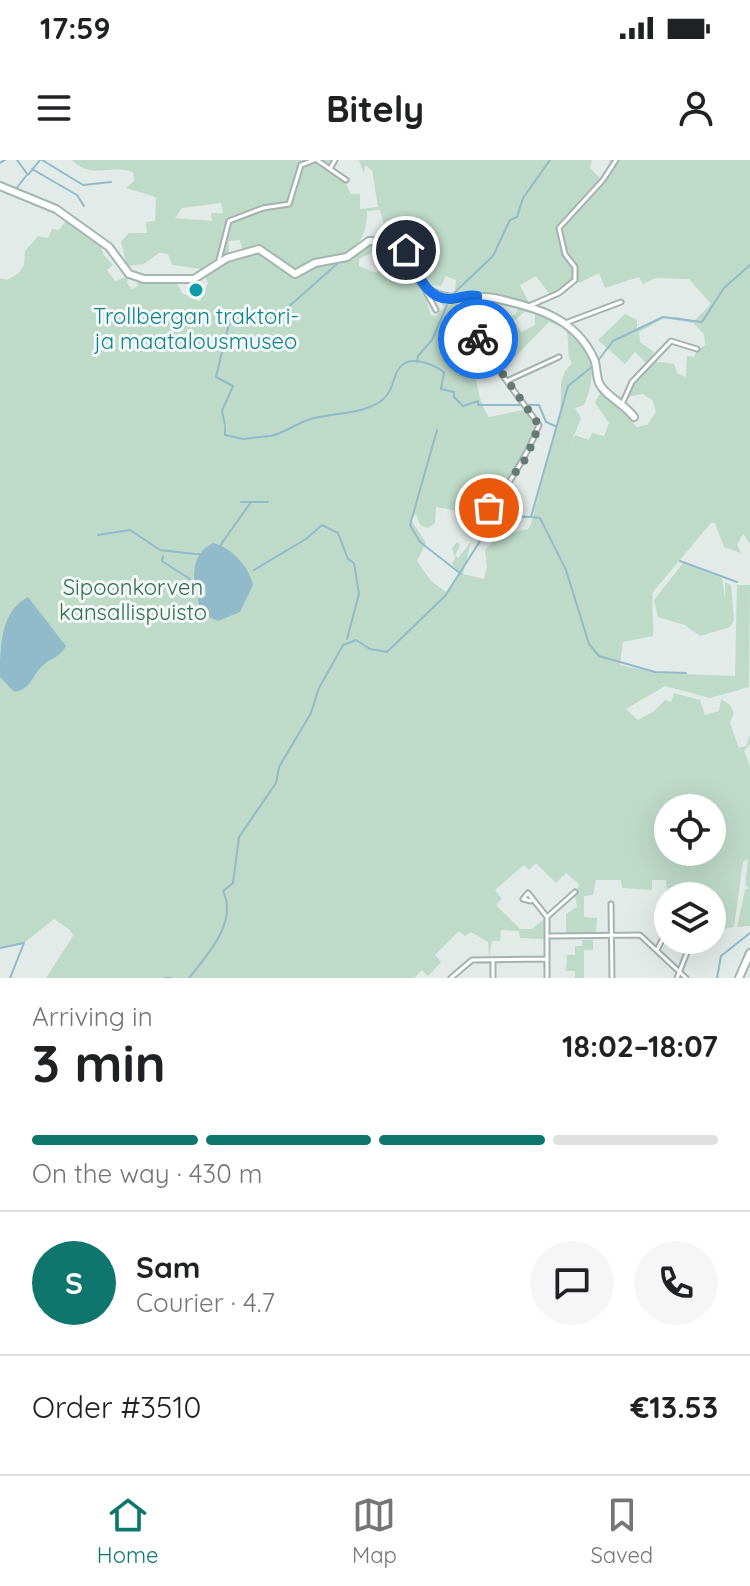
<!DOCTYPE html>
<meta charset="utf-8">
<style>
:root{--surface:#fff;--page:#f6f6f6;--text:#202124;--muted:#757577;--line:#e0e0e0;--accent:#0f766e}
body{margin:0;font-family:Quicksand,sans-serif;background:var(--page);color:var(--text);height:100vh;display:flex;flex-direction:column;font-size:30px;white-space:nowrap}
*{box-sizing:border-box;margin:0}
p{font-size:26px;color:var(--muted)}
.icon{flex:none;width:44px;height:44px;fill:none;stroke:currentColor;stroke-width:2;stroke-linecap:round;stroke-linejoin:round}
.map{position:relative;height:818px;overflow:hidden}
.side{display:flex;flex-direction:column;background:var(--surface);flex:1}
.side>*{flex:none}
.fabs{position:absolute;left:654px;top:634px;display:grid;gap:16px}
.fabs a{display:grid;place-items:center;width:72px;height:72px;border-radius:50%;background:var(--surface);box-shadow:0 8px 32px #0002;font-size:40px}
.pin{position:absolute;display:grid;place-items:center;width:68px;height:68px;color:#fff;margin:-34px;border:4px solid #fff;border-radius:50%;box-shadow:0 2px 8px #0007}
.courier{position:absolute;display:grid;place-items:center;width:80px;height:80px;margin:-40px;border:6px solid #1a73e8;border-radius:50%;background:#fff;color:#222;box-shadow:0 2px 10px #0007}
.summary em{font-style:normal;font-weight:700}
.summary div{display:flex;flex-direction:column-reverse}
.summary{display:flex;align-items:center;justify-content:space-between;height:136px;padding:0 32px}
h1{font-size:52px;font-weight:700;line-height:60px}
.bar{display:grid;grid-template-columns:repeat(4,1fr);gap:12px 8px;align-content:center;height:96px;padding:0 32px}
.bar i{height:10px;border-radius:6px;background:var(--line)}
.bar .on{background:var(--accent)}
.bar p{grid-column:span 4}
.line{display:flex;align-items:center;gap:20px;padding:0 32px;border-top:2px solid var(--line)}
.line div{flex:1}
.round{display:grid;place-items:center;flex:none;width:84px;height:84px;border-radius:42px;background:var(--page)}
.status{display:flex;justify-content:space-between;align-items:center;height:56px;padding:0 40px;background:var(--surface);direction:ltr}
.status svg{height:22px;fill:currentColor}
header{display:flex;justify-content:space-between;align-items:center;height:104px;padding:0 32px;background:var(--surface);font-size:36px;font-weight:700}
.tab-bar{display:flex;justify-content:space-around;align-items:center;height:112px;border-top:2px solid var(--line);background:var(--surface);font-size:22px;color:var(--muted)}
.tab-bar a{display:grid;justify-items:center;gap:4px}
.tab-bar .on{color:var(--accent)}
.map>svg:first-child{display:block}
.green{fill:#bedac9;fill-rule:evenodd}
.water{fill:#91baca}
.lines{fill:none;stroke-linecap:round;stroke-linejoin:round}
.stream{stroke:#91baca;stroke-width:2}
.street-casing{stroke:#a6b2b0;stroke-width:7}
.secondary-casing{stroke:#a3b6b1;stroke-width:10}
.street{stroke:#fff;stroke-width:3}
.secondary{stroke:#fff;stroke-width:6}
.done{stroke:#687875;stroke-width:8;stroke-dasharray:0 14.4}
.route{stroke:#1a73e8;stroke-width:10}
.culture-dot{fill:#0f9aa8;stroke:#f3f8f6;stroke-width:3}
.labels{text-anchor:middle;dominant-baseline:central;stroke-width:6;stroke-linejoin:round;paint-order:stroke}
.culture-label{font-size:22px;fill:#0d838f;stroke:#f3f8f6}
.park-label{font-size:22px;fill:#336d51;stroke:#f3f8f6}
</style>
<div class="status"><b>17:59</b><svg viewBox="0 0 49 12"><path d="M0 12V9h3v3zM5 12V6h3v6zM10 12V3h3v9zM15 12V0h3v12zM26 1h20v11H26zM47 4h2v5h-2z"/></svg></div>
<header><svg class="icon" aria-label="menu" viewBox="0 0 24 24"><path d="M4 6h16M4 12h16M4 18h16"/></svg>Bitely<svg class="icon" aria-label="person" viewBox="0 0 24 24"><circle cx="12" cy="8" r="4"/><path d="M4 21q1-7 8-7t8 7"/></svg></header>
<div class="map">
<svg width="750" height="818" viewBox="0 0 750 818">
<rect width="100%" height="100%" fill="#e3ebe9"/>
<!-- green -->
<path class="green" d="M72,0H333L328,9L344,20L351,34H360V49L378,47L372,10L365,5L364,14L359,0H592L590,8L602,20L559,68C555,87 574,100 575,119L551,136L536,116L520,125L529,143L468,131L455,135L456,120L446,116L441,126L428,125L419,110L433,91L428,85H420L417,79L401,84L388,81L380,50L367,51C367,99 333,99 295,113L264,90L243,93L240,80L229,81V96L208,110L172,105L168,94L159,93L144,104L127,106L121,82L129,73H147L146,62L155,61L156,37L126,28L134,21L133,12C110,4 91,20 72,0ZM221,43L223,53H211L212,61L175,58L182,48Z
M609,0H750V384L743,374L737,385L741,393L724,387L715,363H711L653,432C651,445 654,460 653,476L623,482L620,505L657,513L735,516L737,425H750L749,527L710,538L665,526L626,549L638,560L653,552L665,540L671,542L674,533L700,540L705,555L719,551L721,539L730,545L734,553L730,563L739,588L746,586L750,575V584L744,591L750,606V766L737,767L745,730L749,728L745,725L748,699L743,702L734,767L712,771V736H668V740L666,720H652V730L622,728L621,720H596L593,735L584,736V757L597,758L596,773L566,774V754L577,747L575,735L579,724L566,713L556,723L536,703L529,710L524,705L495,730L502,739L496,745L520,769H532L544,759V779L520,778L519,771L501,770L500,781H492L489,798L488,782L471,772L465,776L459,771L435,795L441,802L428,816L422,810L414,818H46L73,776L70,770L54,759L24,783L0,788V118L7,120L19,113L24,105L25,91L38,76L48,78L52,69L59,70L68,58L101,84L103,94L113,105L107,110L115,121L129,116L127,123L132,129L138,126L135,117L175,120L182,133L200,141L208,123L204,114L228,99L259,90L290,114L328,103L369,82L400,86L422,127L431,155L436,156L444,147L438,138L447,145L449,141L470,136L457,144L465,158L481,153L493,164L498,156L505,160L516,154L518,146L529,148L514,161L521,172L535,165V151C578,172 606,195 584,245L575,248L581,258L569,288L575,275L589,280L592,273L604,276L609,263L595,243L602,229L621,243L636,267L647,265L656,252L653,241L643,234L627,237L631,225L653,201L674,204L677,213L686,217L687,196L694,197L697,190L705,185L704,174L693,163L664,158L639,172L640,182L654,192L647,204L635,192L625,204L598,180L625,154L637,160V170C660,158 669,153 694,161L711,144L689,119L656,118L643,124L639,117L605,128L599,113L579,123L576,120C581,102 560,89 561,70L614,10ZM372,93L389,98L393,109L374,112L359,106V99ZM549,162L565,168C571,180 565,190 572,204C556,216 563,234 560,251L531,364L528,369L499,375L485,390L487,407L484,419L463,414L471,382L458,398L455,396L460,385L457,382L452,388L455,398L452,404L460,414L446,432L431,421L417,401L426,383L411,360L416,354L420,365L428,368L435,363L436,347L474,354L485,351L524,299L538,263L528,249L489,257C476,239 479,218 469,198L480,193L484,197L509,192L514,198ZM668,648H712V692H668Z
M683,403L722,418L725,438V422L731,425L734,460L730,467L700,476L685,465L658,457L654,440Z
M582,780H593V790H584V818H575V811H566L567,795H575V786H582Z"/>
<!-- water -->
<path class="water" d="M213,383C231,387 250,408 253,425L240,452L218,461C207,457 198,450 198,438L206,436L205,423L196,427C191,410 196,391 213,383Z
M28,437L66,486C60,498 50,498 41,507C31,518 31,529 14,532L0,517C0,489 0,451 28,437Z"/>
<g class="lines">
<!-- stream -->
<path class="stream" d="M17,0L28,15L40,0
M42,0L83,25L111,22
M0,3L5,0
M32,9L77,35L84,46
M15,30L26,16
M453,134L493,96L510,60L517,57L523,38L550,0
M285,150L338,103
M417,202L418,196L432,180L447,145
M597,202L613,181L663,157L702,162L724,128L750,105
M225,265L222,251L233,226L216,217L230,159L233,154L253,158
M225,267V275L243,279L269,276
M437,270L410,365L420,382L461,414
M271,276C284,273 297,263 311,259C333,252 372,255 387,235C395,225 393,210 405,203C416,197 436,206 444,212L441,229L454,232V237L463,246L478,241V245H539L546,262L555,266
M241,342H268
M533,357L540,358L566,410L589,484L599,496L655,512L686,513
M98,375L130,370L160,390L195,394
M224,380L251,342
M221,385L223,381
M197,394H201
M163,396L162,401L190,419
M680,401L737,422
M254,410L306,379L322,365L338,373L348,399L354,403L359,434L347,479
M0,788L24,783L10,818
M165,818H171
M189,818C208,794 238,762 223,731L233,723L239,677L276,623L279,607L311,553L318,530L343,485L356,480L370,489L387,492L445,436L496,356L531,357L568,226L593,206
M717,818L721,796L750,773"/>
<defs>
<path id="street" d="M317,0L346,20
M330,9L335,0
M219,100L229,61L263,48L289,44L301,5L314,0
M423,126L436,150
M529,146L559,133L575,120V107L565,94L559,68L603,20L616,0
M568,162L621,142
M509,220L559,197
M623,242L632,222L671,181L697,189
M475,357C499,348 530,289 539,265L481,186L475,168L477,138
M531,741L523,739L528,733L547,757
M611,744L612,818
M547,757L575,732
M550,776L640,775L686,818
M657,790L667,770L663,743H667V750
M493,800V818
M451,818L472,800L546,799
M547,818V757
M677,818L692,780"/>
<path id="secondary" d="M0,26L56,49L109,87L129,114L144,119H194L227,98L259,89L295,114L315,103L347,97L369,81C428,80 399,114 434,133C453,143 473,134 494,138C535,147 575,157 594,199C597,206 596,215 599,223C605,236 625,244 634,257
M739,818L750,793"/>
</defs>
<!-- street casing -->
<use href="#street" class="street-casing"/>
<!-- secondary casing -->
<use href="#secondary" class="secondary-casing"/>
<!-- street -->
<use href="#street" class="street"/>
<!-- secondary -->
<use href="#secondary" class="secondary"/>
</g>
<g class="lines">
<!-- done -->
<path class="done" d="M478,179L539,265L527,297L489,348"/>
<!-- route -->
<path class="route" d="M406,90C417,108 423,140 451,139C461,138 467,134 477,136L475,168L478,179"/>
</g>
<!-- markers -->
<circle class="culture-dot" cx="196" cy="130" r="8"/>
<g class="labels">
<!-- culture labels -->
<g class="culture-label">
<text x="196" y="156">Trollbergan traktori-<tspan x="196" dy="25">ja maatalousmuseo</tspan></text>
</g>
<!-- park labels -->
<g class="park-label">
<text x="133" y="427">Sipoonkorven<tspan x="133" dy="25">kansallispuisto</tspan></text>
</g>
</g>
</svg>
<div class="fabs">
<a><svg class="icon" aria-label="locate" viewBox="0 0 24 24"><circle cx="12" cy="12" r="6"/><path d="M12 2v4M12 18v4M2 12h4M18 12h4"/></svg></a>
<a><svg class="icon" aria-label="layers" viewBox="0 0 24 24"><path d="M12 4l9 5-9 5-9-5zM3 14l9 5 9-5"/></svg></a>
</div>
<div class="pin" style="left:489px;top:348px;background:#ea580c"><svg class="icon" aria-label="bag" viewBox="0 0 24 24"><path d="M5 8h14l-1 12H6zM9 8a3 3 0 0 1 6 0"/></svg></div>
<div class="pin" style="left:406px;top:90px;background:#1f2937"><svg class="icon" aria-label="home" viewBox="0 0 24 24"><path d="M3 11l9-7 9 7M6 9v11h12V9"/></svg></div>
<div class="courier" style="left:478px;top:179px"><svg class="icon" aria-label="bike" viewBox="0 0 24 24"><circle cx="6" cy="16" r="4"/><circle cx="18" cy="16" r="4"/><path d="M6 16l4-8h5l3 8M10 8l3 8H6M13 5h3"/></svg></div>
</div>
<section class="side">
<div class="summary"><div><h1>3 min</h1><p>Arriving in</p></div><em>18:02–18:07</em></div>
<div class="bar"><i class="on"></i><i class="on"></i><i class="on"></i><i></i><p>On the way · 430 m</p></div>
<div class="line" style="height:144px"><b class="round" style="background:var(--accent);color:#fff">S</b><div><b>Sam</b><p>Courier · 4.7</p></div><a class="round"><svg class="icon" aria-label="chat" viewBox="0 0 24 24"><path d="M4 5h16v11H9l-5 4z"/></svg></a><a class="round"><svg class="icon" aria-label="phone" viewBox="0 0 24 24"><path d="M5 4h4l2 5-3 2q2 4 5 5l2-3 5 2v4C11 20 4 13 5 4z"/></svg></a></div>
<div class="line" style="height:104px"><div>Order #3510</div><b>€13.53</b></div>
</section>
<nav class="tab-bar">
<a class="on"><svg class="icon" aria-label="home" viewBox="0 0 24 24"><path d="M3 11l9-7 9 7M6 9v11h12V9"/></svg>Home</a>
<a><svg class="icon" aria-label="map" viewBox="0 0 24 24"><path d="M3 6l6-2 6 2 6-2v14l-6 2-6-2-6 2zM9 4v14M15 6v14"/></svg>Map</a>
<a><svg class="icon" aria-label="saved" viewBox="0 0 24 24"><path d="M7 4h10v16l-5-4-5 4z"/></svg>Saved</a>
</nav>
